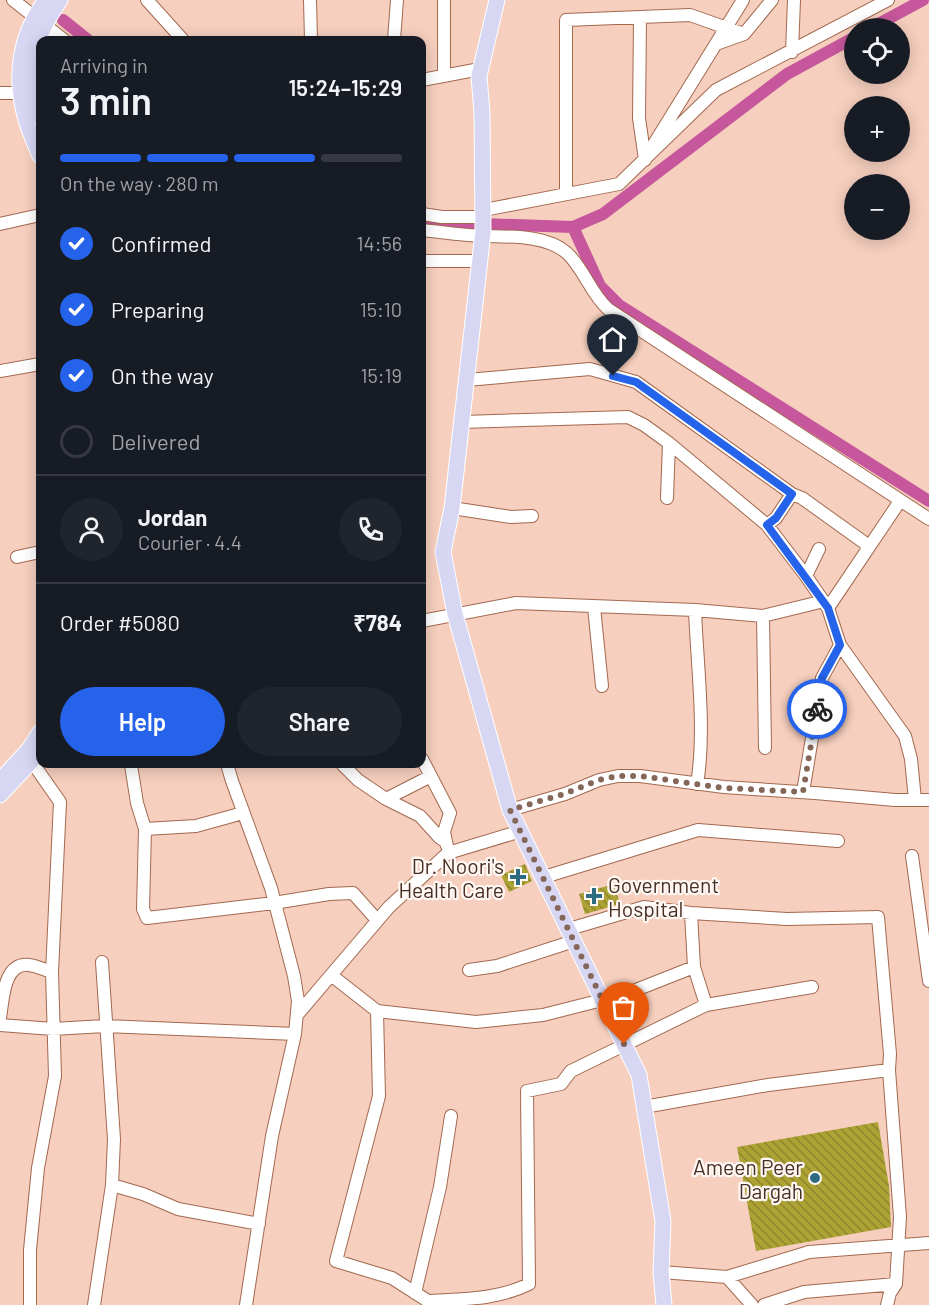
<!DOCTYPE html>
<meta charset="utf-8">
<style>
:root{--surface:#171b24;--page:#20242c;--text:#f1f3f6;--muted:#9ea1a6;--line:#363941;--accent:#2563eb}
body{margin:0;font-family:Barlow,sans-serif;background:var(--page);color:var(--text);height:100vh;display:flex;flex-direction:column;font-size:22px;white-space:nowrap}
*{box-sizing:border-box;margin:0}
p{font-size:20px;color:var(--muted)}
.icon{flex:none;width:33px;height:33px;fill:none;stroke:currentColor;stroke-width:2;stroke-linecap:round;stroke-linejoin:round}
.map{position:relative;flex:1;overflow:hidden}
.details{position:absolute;left:36px;top:36px;width:390px;height:732px;display:flex;flex-direction:column;background:var(--surface);border-radius:12px;box-shadow:0 3px 15px #0003}
.details>*{flex:none}
.buttons{position:absolute;left:844px;top:18px;display:grid;gap:12px}
.buttons a{display:grid;place-items:center;width:66px;height:66px;border-radius:50%;background:var(--surface);box-shadow:0 3px 15px #0003;font-size:30px}
.pin{position:absolute;display:grid;place-items:center;width:51px;height:51px;color:#fff;margin:-62px -26px;border-radius:50% 50% 50% 0;rotate:-45deg;box-shadow:0 0 6px #0007}
.pin .icon{rotate:45deg}
.courier{position:absolute;display:grid;place-items:center;width:60px;height:60px;margin:-30px;border:4px solid #2563eb;border-radius:50%;background:#fff;color:#222;box-shadow:0 2px 8px #0007}
.headline em{font-style:normal;font-weight:600}
.headline div{display:flex;flex-direction:column-reverse}
.headline{display:flex;align-items:center;justify-content:space-between;height:102px;padding:0 24px}
h1{font-size:39px;font-weight:600;line-height:45px}
.bar{display:grid;grid-template-columns:repeat(4,1fr);gap:9px 6px;align-content:center;height:72px;padding:0 24px}
.bar i{height:8px;border-radius:4px;background:var(--line)}
.bar .current{background:var(--accent)}
.bar p{grid-column:span 4}
.line{display:flex;align-items:center;gap:15px;padding:0 24px;border-top:2px solid var(--line)}
.line div{flex:1}
.round{display:grid;place-items:center;flex:none;width:63px;height:63px;border-radius:32px;background:var(--page)}
ol{padding:0 24px;list-style:none}
li{display:flex;align-items:center;gap:18px;height:66px}
li p{margin-inline-start:auto}
li .icon{padding:6px;border-radius:50%;background:var(--accent);color:#fff;stroke-width:4}
li:last-child{color:var(--muted)}
li i{width:33px;height:33px;border:3px solid var(--line);border-radius:50%}
.primary-button{display:flex;gap:12px;margin-top:auto;padding:12px 24px}
.primary-button a{flex:1;height:69px;border-radius:36px;background:var(--accent);color:#fff;font-size:24px;font-weight:600;line-height:69px;text-align:center}
.primary-button a+a{background:var(--page);color:var(--text)}
.map>svg:first-child{display:block}
.lines{fill:none;stroke-linecap:round;stroke-linejoin:round}
.canal{stroke:#c6579c;stroke-width:12}
.building{fill:url(#building-back-hatch)}
.minor-casing{stroke:#a2694f;stroke-width:14}
.major-casing{stroke:#fff;stroke-width:17}
.minor{stroke:#fff;stroke-width:12}
.major{stroke:#d7d7f4;stroke-width:15}
.done{stroke:#85675a;stroke-width:6;stroke-dasharray:0 10.8}
.route{stroke:#2563eb;stroke-width:8}
.poi-dot{fill:#2d6b81;stroke:#fff8f5;stroke-width:2}
.labels{text-anchor:middle;dominant-baseline:central;stroke-width:4.5;stroke-linejoin:round;paint-order:stroke}
.poi-label{font-size:21px;fill:#482f24;stroke:#fff8f5;text-anchor:end}
</style>
<div class="map">
<svg width="929" height="1305" viewBox="0 0 929 1305">
<defs>
<pattern id="building-back-hatch" width="6" height="6" patternUnits="userSpaceOnUse" patternTransform="scale(1.5)"><rect width="6" height="6" fill="#aca334"/><path d="M-1 5l2 2M0 0l6 6M5-1l2 2" fill="none" stroke="#8e852c"/></pattern>
</defs>
<rect width="100%" height="100%" fill="#f6cfbe"/>
<g class="lines">
<!-- canal -->
<path class="canal" d="M63,20L88,40
M871,28L923,0
M422,222L573,227L603,214L787,74L855,37
M573,227L600,286L619,305L929,501"/>
</g>
<!-- building -->
<path class="building" d="M525,864L532,881L509,892L501,875Z
M614,884L620,904L585,914L579,894Z
M878,1122L889,1186L891,1227L756,1251L737,1147Z"/>
<g class="lines">
<defs>
<path id="minor" d="M13,0L64,40
M147,0L183,40
M310,0L311,40
M444,0V76
M640,18L639,118L645,160
M394,40L397,0
M716,44L744,34L772,0
M792,52L794,0
M422,80L480,69
M0,93H29
M654,144L743,0
M566,194V20L690,15L744,34
M484,210L619,184L716,90L888,0
M422,214L442,217H484
M0,224L40,215
M422,230C442,232 462,235 482,236C508,237 545,234 567,253C584,269 591,294 608,309L929,519
M422,261H480
M0,371L40,364
M467,380L590,369L636,382L792,494L802,498L869,546
M462,422L628,417L644,425L669,443L767,525L806,576
M667,498L669,443
M452,508L511,517L532,516
M767,525L776,518L792,494
M819,549L806,576L828,608L900,501
M17,557L40,552
M594,607L602,686
M695,610L763,616
M422,621L516,603L695,610C697,664 706,731 697,784
M840,645L905,736L911,759L915,800
M765,748L763,616L824,601
M422,759L450,813L444,832L447,846
M227,764L232,781L271,888L294,976L298,1001L295,1034L272,1136L246,1305
M342,764L358,780L386,799L420,816L439,837L446,842
M131,765L137,803L145,829L143,909L147,918L274,903L329,894L353,893L377,920
M803,792L822,678L840,645L828,608
M386,799L431,776
M510,810L565,794L599,780L618,776H640L724,787L815,793L895,800H929
M145,829L196,826L243,813
M912,856L929,981
M544,877L698,830L838,841
M691,913L694,967L706,1005
M569,929L644,907L691,913L787,919L878,917L890,1054L889,1070L768,1085L644,1107
M469,970L497,966L574,941
M331,975L377,1011L379,1096L336,1261L392,1278L428,1301
M377,1011L476,1022L543,1015L602,1000L613,999L694,967
M297,1015L389,907L448,853L521,831
M0,1018C3,1001 3,962 29,965C37,966 45,970 52,972
M0,1025L53,1029L105,1026L295,1034
M112,1185L143,1194L178,1209L259,1224
M661,1272L727,1277L752,1305
M727,1277L809,1252L929,1243
M415,1293L440,1187L451,1116
M30,1305V1250L38,1168L55,1076L52,972L60,802L32,762
M94,1305L112,1185L114,1139L102,962
M428,1305V1301C462,1299 497,1300 529,1284L527,1091L561,1084L571,1071L706,1005L812,987
M764,1305L804,1292L896,1284
M887,1305L890,1293L896,1284L900,1217L889,1070"/>
<path id="major" d="M497,0L479,76L482,113L483,232L452,508L443,552L455,614L510,810L639,1075L663,1221L661,1272L664,1305
M40,117C25,66 31,43 60,0
M40,156C35,143 28,130 25,116C14,75 20,34 46,0
M0,781L29,749L40,732
M0,795L40,752"/>
</defs>
<!-- minor casing -->
<use href="#minor" class="minor-casing"/>
<!-- major casing -->
<use href="#major" class="major-casing"/>
<!-- minor -->
<use href="#minor" class="minor"/>
<!-- major -->
<use href="#major" class="major"/>
</g>
<g class="lines">
<!-- done -->
<path class="done" d="M624,1044L510,810L564,794L599,780L618,776H640L724,788L803,792L817,709"/>
<!-- route -->
<path class="route" d="M613,376L636,382L792,494L776,518L767,525L828,608L840,645L822,678L817,709"/>
</g>
<!-- markers -->
<g class="poi-dot">
<path d="M515 868h6v6h6v6h-6v6h-6v-6h-6v-6h6z"/>
<path d="M591 887h6v6h6v6h-6v6h-6v-6h-6v-6h6z"/>
<circle cx="815" cy="1178" r="6"/>
</g>
<g class="labels">
<!-- poi labels -->
<g class="poi-label">
<text x="504" y="865">Dr. Noori's<tspan x="504" dy="24">Health Care</tspan></text>
<text x="608" y="884" text-anchor="start">Government<tspan x="608" dy="24">Hospital</tspan></text>
<text x="803" y="1166">Ameen Peer<tspan x="803" dy="24">Dargah</tspan></text>
</g>
</g>
</svg>
<div class="buttons">
<a><svg class="icon" aria-label="locate" viewBox="0 0 24 24"><circle cx="12" cy="12" r="6"/><path d="M12 2v4M12 18v4M2 12h4M18 12h4"/></svg></a>
<a>+</a>
<a>−</a>
</div>
<div class="pin" style="left:624px;top:1044px;background:#ea580c"><svg class="icon" aria-label="bag" viewBox="0 0 24 24"><path d="M5 8h14l-1 12H6zM9 8a3 3 0 0 1 6 0"/></svg></div>
<div class="pin" style="left:613px;top:376px;background:#1f2937"><svg class="icon" aria-label="home" viewBox="0 0 24 24"><path d="M3 11l9-7 9 7M6 9v11h12V9"/></svg></div>
<div class="courier" style="left:817px;top:709px"><svg class="icon" aria-label="bike" viewBox="0 0 24 24"><circle cx="6" cy="16" r="4"/><circle cx="18" cy="16" r="4"/><path d="M6 16l4-8h5l3 8M10 8l3 8H6M13 5h3"/></svg></div>
<section class="details">
<div class="headline"><div><h1>3 min</h1><p>Arriving in</p></div><em>15:24–15:29</em></div>
<div class="bar"><i class="current"></i><i class="current"></i><i class="current"></i><i></i><p>On the way · 280 m</p></div>
<ol>
<li><svg class="icon" aria-label="check" viewBox="0 0 24 24"><path d="M5 12l5 5 9-10"/></svg>Confirmed<p>14:56</p></li>
<li><svg class="icon" aria-label="check" viewBox="0 0 24 24"><path d="M5 12l5 5 9-10"/></svg>Preparing<p>15:10</p></li>
<li><svg class="icon" aria-label="check" viewBox="0 0 24 24"><path d="M5 12l5 5 9-10"/></svg>On the way<p>15:19</p></li>
<li><i></i>Delivered</li>
</ol>
<div class="line" style="height:108px"><a class="round"><svg class="icon" aria-label="person" viewBox="0 0 24 24"><circle cx="12" cy="8" r="4"/><path d="M4 21q1-7 8-7t8 7"/></svg></a><div><b>Jordan</b><p>Courier · 4.4</p></div><a class="round"><svg class="icon" aria-label="phone" viewBox="0 0 24 24"><path d="M5 4h4l2 5-3 2q2 4 5 5l2-3 5 2v4C11 20 4 13 5 4z"/></svg></a></div>
<div class="line" style="height:78px"><div>Order #5080</div><b>₹784</b></div>
<div class="primary-button"><a>Help</a><a>Share</a></div>
</section>
</div>
